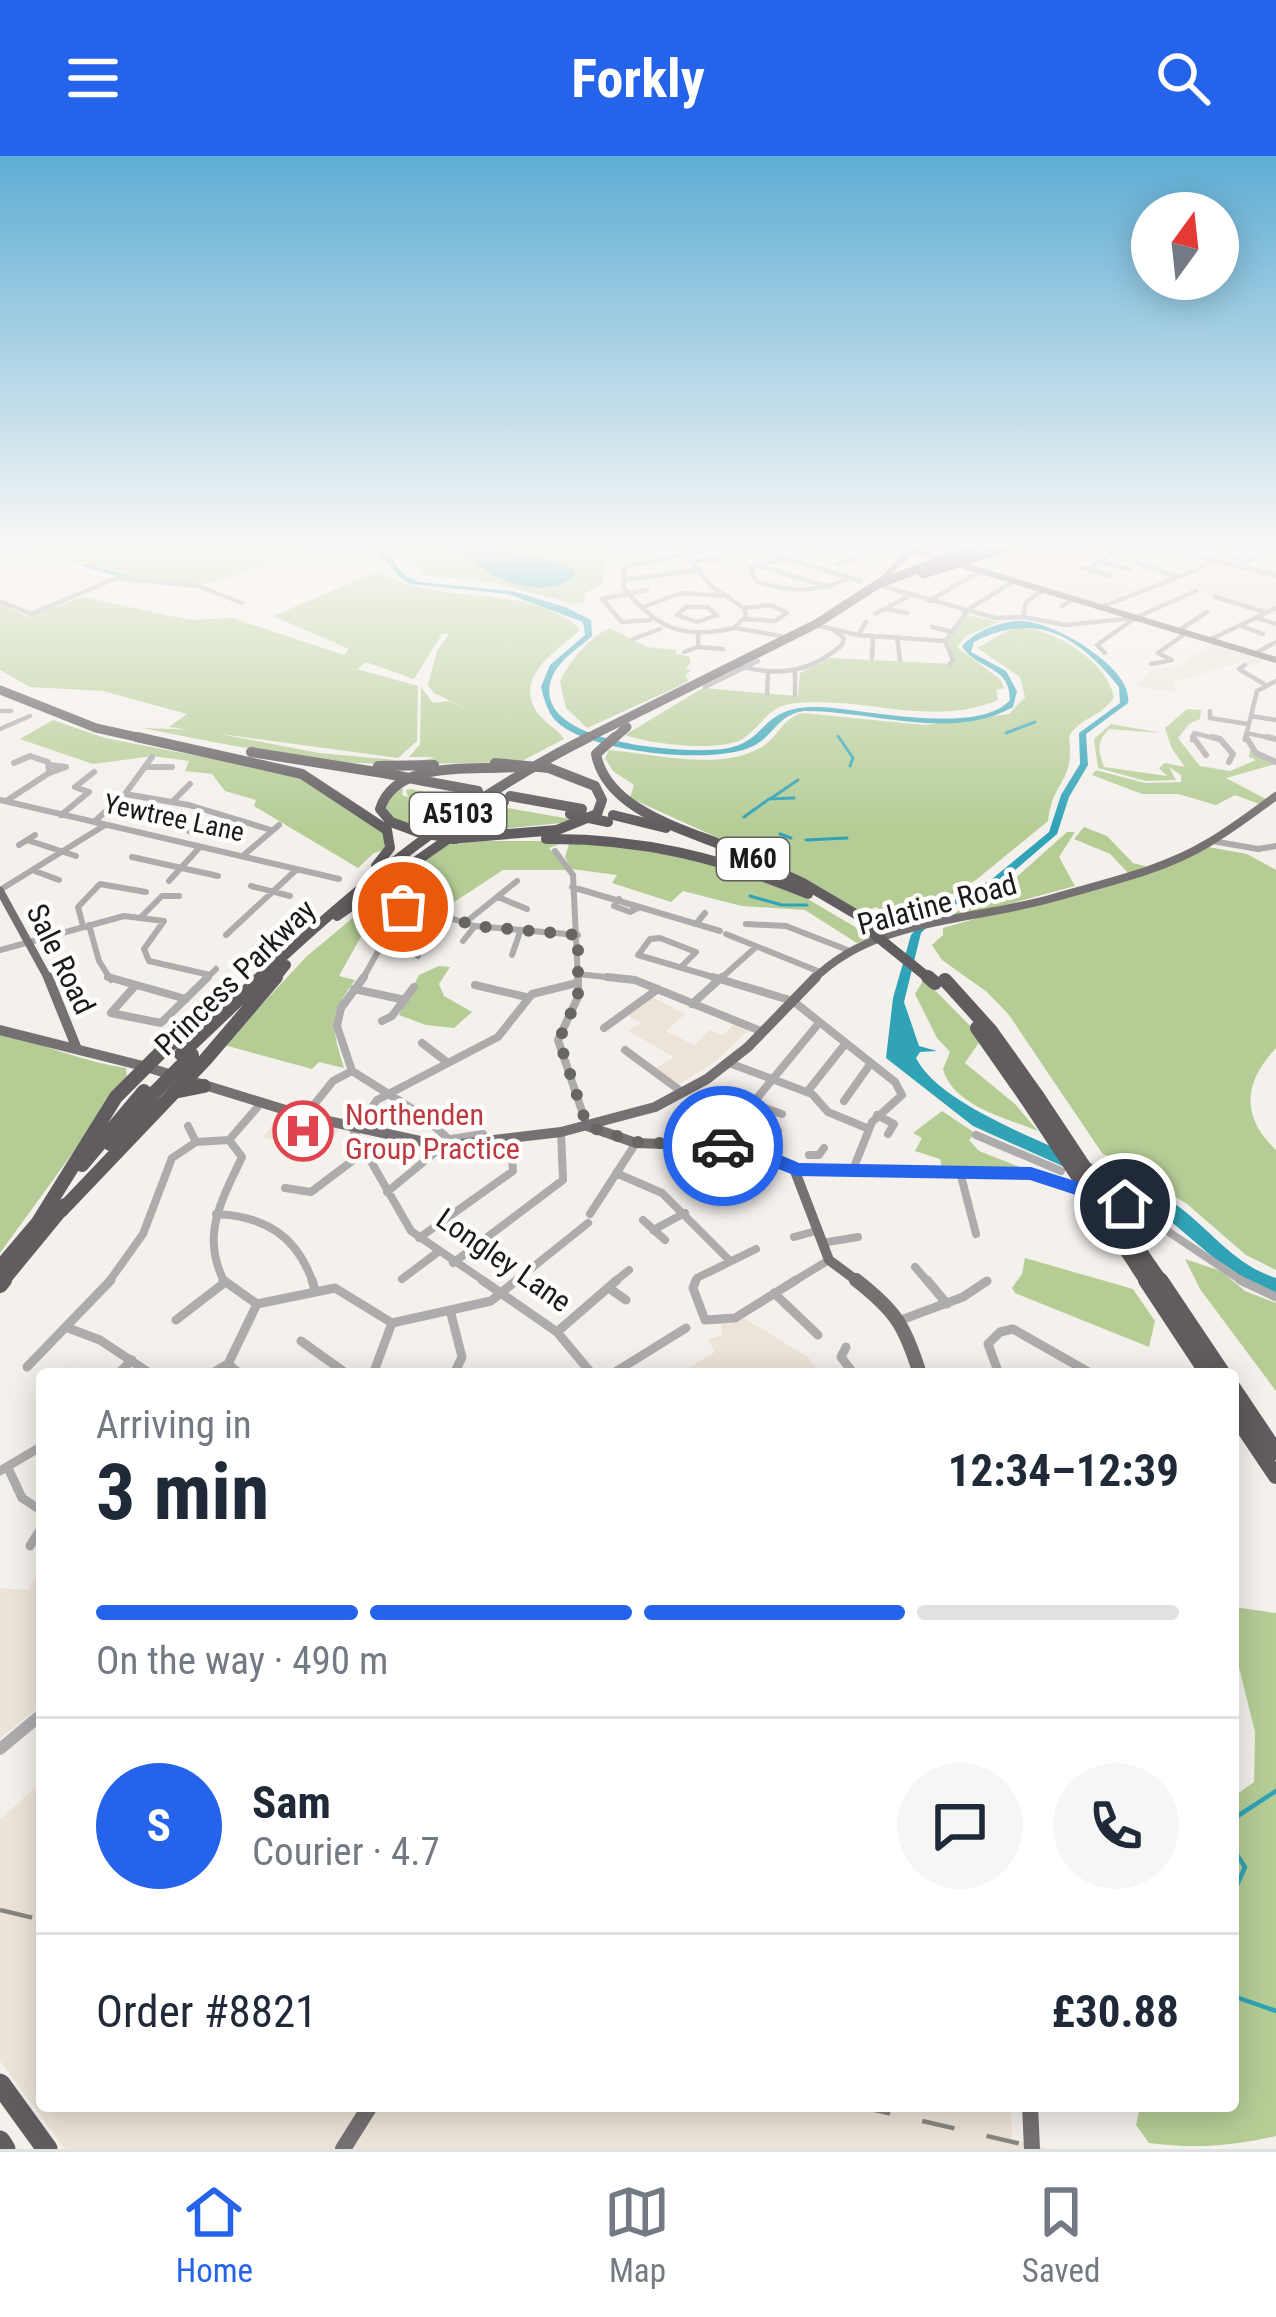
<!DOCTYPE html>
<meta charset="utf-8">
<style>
:root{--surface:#fff;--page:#f6f6f7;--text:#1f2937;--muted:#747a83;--line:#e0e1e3;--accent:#2563eb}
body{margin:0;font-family:"Roboto Condensed",sans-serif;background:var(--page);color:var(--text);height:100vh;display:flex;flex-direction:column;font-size:45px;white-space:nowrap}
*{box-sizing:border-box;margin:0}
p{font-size:39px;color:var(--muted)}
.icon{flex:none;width:66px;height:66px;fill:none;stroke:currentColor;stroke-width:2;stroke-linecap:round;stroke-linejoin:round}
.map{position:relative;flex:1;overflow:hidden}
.side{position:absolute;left:36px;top:1212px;width:1203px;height:744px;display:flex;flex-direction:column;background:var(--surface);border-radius:12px;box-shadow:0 6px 30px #0003}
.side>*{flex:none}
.needle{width:78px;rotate:15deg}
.tools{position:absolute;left:1131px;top:36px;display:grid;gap:24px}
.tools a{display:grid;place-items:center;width:108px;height:108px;border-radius:50%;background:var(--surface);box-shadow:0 6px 30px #0003;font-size:60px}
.pin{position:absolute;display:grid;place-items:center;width:102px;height:102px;color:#fff;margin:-51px;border:6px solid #fff;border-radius:50%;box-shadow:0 3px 12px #0007}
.courier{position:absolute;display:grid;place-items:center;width:120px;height:120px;margin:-60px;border:9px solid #2563eb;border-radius:50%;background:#fff;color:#222;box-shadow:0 3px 15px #0007}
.summary em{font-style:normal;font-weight:700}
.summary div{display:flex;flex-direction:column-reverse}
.summary{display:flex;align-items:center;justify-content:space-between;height:204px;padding:0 60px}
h1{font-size:78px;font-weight:700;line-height:90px}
.bar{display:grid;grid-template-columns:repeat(4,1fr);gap:18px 12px;align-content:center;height:144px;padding:0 60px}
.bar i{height:15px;border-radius:9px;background:var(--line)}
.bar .on{background:var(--accent)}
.bar p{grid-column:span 4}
.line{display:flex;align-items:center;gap:30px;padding:0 60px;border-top:3px solid var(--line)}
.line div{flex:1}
.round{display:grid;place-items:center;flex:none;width:126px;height:126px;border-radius:63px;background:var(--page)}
header{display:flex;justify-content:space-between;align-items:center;height:156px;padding:0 60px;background:var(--accent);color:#fff;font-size:54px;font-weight:700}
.tab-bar{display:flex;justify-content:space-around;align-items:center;height:168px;border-top:3px solid var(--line);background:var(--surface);font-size:33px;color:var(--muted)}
.tab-bar a{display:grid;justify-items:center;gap:6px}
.tab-bar .on{color:var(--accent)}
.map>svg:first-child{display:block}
.built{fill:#ede4d9}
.green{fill:#b5cd95}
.water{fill:#30a3b7}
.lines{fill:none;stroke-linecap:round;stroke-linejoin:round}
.stream-far1{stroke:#30a3b7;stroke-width:3}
.stream{stroke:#30a3b7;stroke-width:4.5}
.minor-far4{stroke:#adabac;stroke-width:4.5}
.minor-far3{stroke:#adabac;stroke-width:6}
.minor-far2{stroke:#adabac;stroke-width:8}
.minor-far1{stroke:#adabac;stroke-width:9}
.minor{stroke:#adabac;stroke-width:12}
.major-far4{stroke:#757173;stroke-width:6}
.major-far3{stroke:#757173;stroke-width:8}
.major-far2{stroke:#757173;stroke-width:10}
.major-far1{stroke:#757173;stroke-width:14}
.major{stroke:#757173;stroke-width:16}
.highway-far4{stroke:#615c5f;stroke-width:9}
.highway-far3{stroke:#615c5f;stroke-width:10}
.highway-far2{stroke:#615c5f;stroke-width:14}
.highway-far1{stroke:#615c5f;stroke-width:16}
.highway{stroke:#615c5f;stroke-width:21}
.rail{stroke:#888683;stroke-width:4.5;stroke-dasharray:33 33;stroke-linecap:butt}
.major-bridge{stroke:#757173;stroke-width:16}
.highway-bridge-far1{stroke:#615c5f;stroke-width:10}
.highway-bridge{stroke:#615c5f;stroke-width:14}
.route{fill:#2563eb}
.done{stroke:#686663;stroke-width:12;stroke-dasharray:0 21.6}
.labels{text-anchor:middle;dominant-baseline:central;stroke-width:9;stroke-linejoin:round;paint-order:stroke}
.shield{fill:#fffefd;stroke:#605f5d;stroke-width:3}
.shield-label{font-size:27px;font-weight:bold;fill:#1c1b19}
.far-street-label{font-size:27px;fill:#1c1b19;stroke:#fffefd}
.street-label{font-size:30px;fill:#1c1b19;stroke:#fffefd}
.health-label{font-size:30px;fill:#be3a42;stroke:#fffefd;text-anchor:start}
</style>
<header><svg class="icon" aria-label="menu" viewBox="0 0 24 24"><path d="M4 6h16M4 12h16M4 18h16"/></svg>Forkly<svg class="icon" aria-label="search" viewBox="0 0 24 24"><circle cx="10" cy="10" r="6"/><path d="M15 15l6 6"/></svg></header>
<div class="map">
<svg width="1276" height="1993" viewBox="0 0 1276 1993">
<rect width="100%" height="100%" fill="#f4f0ec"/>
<!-- built -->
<path class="built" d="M1012,393H1100L1074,414L1140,434L1098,449L1024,426L1003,418V399Z
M1221,407L1276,420V450L1264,455L1169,427Z
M1213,487L1264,502L1257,511L1242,506L1173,526L1178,537L1135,530L1153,514L1182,509Z
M652,841L685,858L666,875L694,889L710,874L723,879L734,868L749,874L716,905L678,929L655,913L674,901L628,875L641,867L627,859Z
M284,954L342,968L323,997L263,981Z
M742,1161L808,1201L820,1218H694L688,1212L715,1196L708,1184L722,1179L721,1167L732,1168Z
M42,1407V1548L0,1583V1432L28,1434Z
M42,1626V1950H1011L1012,1983L1049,1993H65L0,1905V1663Z"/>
<!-- green -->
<path class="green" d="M29,393H310C274,401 240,421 203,428C156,437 74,407 29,393Z
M398,393H595L613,404L604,408L603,428L584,438L585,446L574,448L491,426L423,419L412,401Z
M379,415C434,452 520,425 577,470L579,475C559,493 517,518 534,551C541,566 560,574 564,583L520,606L408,608L436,601H409L420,588L421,531L433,547L449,545L473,556L434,537L428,529L437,495L449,478H442L414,523L366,506L357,513L418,530L417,585L398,602L169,571L187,558L103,535L30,531L0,514V447L27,461L82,441L190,464L232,462L344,499L349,493L273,460Z
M966,459L999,466L966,480L957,491L1001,524L1004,532L996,534L998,544C932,572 863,540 796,547C767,550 765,567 744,582C723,597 649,588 625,579L703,532L798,540L800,517L830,502L954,508L947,483Z
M1014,471C1050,470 1107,504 1114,541C1103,560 1081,561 1069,580C1075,628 1053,622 1048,665L976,724L909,764L898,766L876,751L863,757L780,710L630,642L634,629L613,615L605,602L609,594C653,598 719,615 760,592C779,582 781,562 803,557L924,569L1009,558L1025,541L1020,521L977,492Z
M610,472L647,491L676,494V498L688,500L691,506L686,512L691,515L686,518L688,525L677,531L587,572L566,552L560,526C569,505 591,480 610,472Z
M1187,553L1201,554L1200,563L1189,568L1178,582L1200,610L1230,615L1256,604L1249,601L1250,594L1276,608L1226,622L1266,643L1259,648L1235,639L1216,649L1178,638H1142L1092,619L1096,614L1145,627L1181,626V619L1169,611L1176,624L1146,625L1098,612L1094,583L1111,568L1161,577L1109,573C1096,587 1098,594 1104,611L1167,620L1159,612L1165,607L1185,611L1172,593L1165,572Z
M53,564L105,582L301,620L385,677L384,694L374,697L358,712L254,650L256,644L225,635L212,618L185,615L189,605L153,600L93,608L20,583Z
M141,572L199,574L319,597L396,604C364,619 186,580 141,572Z
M392,631L403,633L402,639L408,641L406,634L411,633L472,646L426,676L392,663L382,650Z
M491,649L581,665L442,679L489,656L486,653Z
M1084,671L1107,680L1133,707L1152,712L1208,691L1247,698L1276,714V892C1244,926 1240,960 1276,994V1114L1246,1099L1187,1048L1102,997L1009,859L987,836L942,804L932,789L943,779V772L1130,719L1110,698L1074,683Z
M1067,676H1075L1059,701L1075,730L939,767L970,748H983V744L1012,725Z
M448,685H568L549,692L568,714H503L442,754L393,726Z
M569,688L668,690L806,742L872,781L857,787L805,754L742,750L683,735L671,746L612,727L617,719L571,713L565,701Z
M380,739L383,741L339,820L355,824C328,861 331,869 344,912L319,906L312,913L224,889L306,801Z
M439,810L450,811L439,828L444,840L472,856L454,872L426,869L399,859L419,819Z
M924,823L982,882L965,907L1015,948L1038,975C1006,962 953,950 943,913L950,896L937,882L915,838Z
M0,877C43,888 84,906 126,912L127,922L0,1097Z
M942,955L975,977L969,984L979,995L1020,1011L1017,1015L942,1012L940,1003L915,995L922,982L913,977Z
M1025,1102L1133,1133L1155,1165L1149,1191L1015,1137L1012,1132L1022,1118Z
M1185,1103L1221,1115L1245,1135L1276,1147V1235L1200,1133Z
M1234,1451L1276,1457V1980C1231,1990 1195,1993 1149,1987L1136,1969L1140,1950H1233V1641L1254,1626L1255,1576L1236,1499Z"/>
<!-- water -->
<path class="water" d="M368,393L388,396L403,418L419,426L512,435L565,451L591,464L592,480C576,495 556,504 550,528C537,589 686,598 723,593C771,586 757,549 820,551C864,553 979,580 1010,544C1010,508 977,515 962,490C976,475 1001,465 1022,465C1054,466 1134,512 1128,547L1086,578L1088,609L1069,641L1057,678L1000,727L944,754L921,777L904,846L919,890L937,895L920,896L916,902C946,962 1110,1007 1172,1046C1208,1070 1233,1109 1276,1122V1138L1228,1114L1154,1051L973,970L886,902L893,842L911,779L927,760L992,723L1049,676L1061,639L1080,608L1079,577L1120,547L1119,531C1078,480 1037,454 974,486L971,496L1006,515L1017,535L1013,551C952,586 870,554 804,555C777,559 775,579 753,590C715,610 585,596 556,565C547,555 544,543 541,531L550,509L585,479L583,466L508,438L411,428C391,420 390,403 368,393Z
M432,393C483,393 526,391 572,413L575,420C545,446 486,423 466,398Z"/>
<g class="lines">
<!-- stream-far1 -->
<path class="stream-far1" d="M83,409L127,421
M1006,577L1035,566
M838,580L853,602L850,610
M770,643L798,624
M744,661L769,643L794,642
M780,678L791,682
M806,684L847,682
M750,740L782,749H807"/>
<!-- stream -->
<path class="stream" d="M1233,1663L1276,1635
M1233,1693L1245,1711L1233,1738
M1233,1840L1276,1855"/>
<!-- minor-far4 -->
<path class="minor-far4" d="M681,393L711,430L744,452L746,460L734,472
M709,393L624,411V432C656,472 683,484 734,472
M754,393L861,425
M819,393L750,412L757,426C791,436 816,437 849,422
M1164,393L1276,419
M654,394L660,393
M1236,404L1247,406L1268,393
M695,405L720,403
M1102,406L1129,413
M1138,407L1177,421
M837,409L862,400V393
M763,411L829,431
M1080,411L1111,420
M1089,413L1118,393H1129
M623,424L700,414
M885,431L996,462L1023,461L1066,469L1134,462
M647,434L602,443L622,466L650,464
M1215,441L1265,456
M0,445L31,458L117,422L198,430L242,447
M929,445L981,415
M1062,450L1073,443
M643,451L681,437L728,440
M686,451H707L717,459L697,466L677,459Z
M1101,451L1197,414L1227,393
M744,452L771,449L787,457L775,465L744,463
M886,453L907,457
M964,456L1014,425
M875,458L907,441
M1023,461L1026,446L1044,434
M1258,462L1276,468
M819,470L858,479L945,485
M1241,470L1263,478
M932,471L953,476
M736,472L781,480
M1178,475L1207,456
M858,479L866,466
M897,481L900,504
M633,483L660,473
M1209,484L1276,452
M945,485L966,457
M945,485L953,504L950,508
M698,491L723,493
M684,496L698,491V479
M1105,497L1097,489L1135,462L1196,435
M1254,498L1276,486
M872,502L873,480
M1151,508L1172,504L1158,497L1186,477
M1245,509L1239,513L1264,528
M740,510C779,521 811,516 842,489L844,482L835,475
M795,516V539
M705,531L758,505
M767,538L768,518
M0,555H11
M1210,555V562L1248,568
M1251,560L1276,564
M0,573L30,560
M1246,577L1276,583
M1192,584L1194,577L1221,584
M1245,584L1257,535L1276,525"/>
<!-- minor-far3 -->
<path class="minor-far3" d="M1193,581L1206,599
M1212,581L1220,583L1233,598L1229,606
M1246,581L1256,597L1276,606
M1267,581L1276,583
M148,611H172
M49,617L66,611L50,609
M125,638L189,649L271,674
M0,644L339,723
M174,644L190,628
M6,645L49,617L48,606L30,600L14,607
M61,659L89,636L75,631L94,616
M94,666L125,638L152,601
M189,675L213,681
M27,684L76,700
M1212,685L1258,693L1276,690
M19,689L35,679
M555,695L573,719L578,824
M245,698L279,669
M132,701L218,720
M35,715L59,724
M169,725L199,692
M251,730L290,740
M572,731L720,775
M0,734L105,669
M498,741L527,753
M619,743L614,750L630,756L640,751
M142,760L162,740H179
M466,766L517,725
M696,768L705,757
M746,768L786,770L850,795
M89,769L99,805L111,824
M83,770L78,751L100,728L146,736
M726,778L820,816
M226,779L295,715
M463,785L475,770
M385,790L408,791L418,800
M0,794L124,760L164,765L144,793L149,805L210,819
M639,798L650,783L660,782L696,796L681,811
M512,799L520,776
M638,799L723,824
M577,818L635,824
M205,824L216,813
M362,824L403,751L409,749L475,770L578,779
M719,824L756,791"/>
<!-- minor-far2 -->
<path class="minor-far2" d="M108,821L186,843
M364,821L341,852L337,870L352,915L422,959L454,988
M578,821V841L558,884L587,970
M607,821L635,824L763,876
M713,821L793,845L895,926L902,939L872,966L852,1016
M475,829L526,841
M134,831L111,857L161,867L208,821
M354,833L405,844
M692,848L722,821
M382,865L392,860L414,831
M604,872L658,833
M422,887L448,907
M625,894L682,936
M729,907L812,938L828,956L869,973
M807,936L846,887
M844,945L871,907
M751,947L782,958
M877,959L894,968L888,978
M305,960L333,925L352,915
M188,970L196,986
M976,979L1061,1015
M451,983L483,978
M229,984L261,947
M731,991L729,976L819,867
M761,997L778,975
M809,999H819L824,992
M796,1013L1031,1017L1086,1035
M960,1016L976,1078
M616,1017L662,1037L730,1105
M285,1032L311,1036L364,996
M387,1036L443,990
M1106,1042L1151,1064L1245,1127
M216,1058C265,1060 297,1080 313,1127
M590,1058L636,987
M643,1064L665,1084
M653,1074L685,1057
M794,1081L816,1075
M419,1082L513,1015L511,983
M822,1087L858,1081
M453,1107L563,1024L561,976
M915,1111L929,1127
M402,1123L438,1096
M108,1127L143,1078L172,1002L196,986L229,984
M225,1127C200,1080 221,1046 242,1001L229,984
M487,1127L411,1075L354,976L377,944L498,881L532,838L577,827
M513,1127L588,1067
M613,1127L629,1114
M695,1127L697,1122L756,1093
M791,1127L829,1104"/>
<!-- minor-far1 -->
<path class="minor-far1" d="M223,1124L257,1148L228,1208
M312,1124L315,1134
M482,1124L557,1176L592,1218
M696,1124L693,1132L705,1164L735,1162L796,1124
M927,1124L947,1148
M1240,1124L1276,1141
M609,1132L626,1144
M774,1137L818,1179
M257,1148L335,1132L392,1167
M450,1154L462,1201L454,1218
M176,1164L224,1127
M901,1164L963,1141L987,1125
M68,1172L100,1184L151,1218
M557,1176L617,1124
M301,1185L347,1218
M846,1191L841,1201L854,1218
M228,1208L240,1218
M27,1211L111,1124
M118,1218L132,1204
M211,1218L228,1208
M373,1218L392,1167L491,1145L517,1124
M612,1218L686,1172
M899,1218L918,1217
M999,1218L988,1188L1000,1176L1013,1173L1092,1218
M9,1314L22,1342L42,1355
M0,1315L42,1290
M30,1390L42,1371"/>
<!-- minor -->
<path class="minor" d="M0,1593L42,1558"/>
<!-- major-far4 -->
<path class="major-far4" d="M908,393L1276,504
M878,428L912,393"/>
<!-- major-far3 -->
<path class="major-far3" d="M0,735L49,824
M813,824C874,762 973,765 1053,742C1104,727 1162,715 1208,687C1232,673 1254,656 1276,640"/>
<!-- major-far2 -->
<path class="major-far2" d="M48,821L77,893
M0,874L143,910L305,960L443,990L561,976L655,951L707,923L748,891L816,821
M587,970L636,987L744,991L793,1010L829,1104L860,1127"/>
<!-- major-far1 -->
<path class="major-far1" d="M856,1124C896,1155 905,1170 920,1218"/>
<!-- major -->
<path class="major" d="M1030,1950L1031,1971
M343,1993L370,1950"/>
<!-- highway-far4 -->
<path class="highway-far4" d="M923,418L1003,393
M0,534L96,572L150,584
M583,584L816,468L878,428L973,393
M612,584L627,571"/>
<!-- highway-far3 -->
<path class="highway-far3" d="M137,581L302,618L387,674L390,692L376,710
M615,581L596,598C607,655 685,673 732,693
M251,596L389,618
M378,610L434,609
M424,625L478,635
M510,640L582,653
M613,659L666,672
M418,676L391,666L380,653C396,603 472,615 514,611
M546,683C641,682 721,702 808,738
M727,692L803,727L881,773
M337,760L448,683L557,674L597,658L602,644L595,630L549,612
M258,824C360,728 463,644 589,581
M274,824L286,809"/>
<!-- highway-far2 -->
<path class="highway-far2" d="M945,824L991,875L1038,941
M977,872L1026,942
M181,898L262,821
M179,935L204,930
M110,988L154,937
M82,1009L144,935
M61,1055L205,904L276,821
M35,1071L116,941L162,895L217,851
M1150,1110L1162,1127
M0,1111L39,1065
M1138,1112L1148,1127
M1,1127L65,1049"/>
<!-- highway-far1 -->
<path class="highway-far1" d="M1146,1124L1208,1218
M1160,1124L1223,1218
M0,1129L4,1124
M1233,1232L1276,1296
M1233,1256L1276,1320"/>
<!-- highway -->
<path class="highway" d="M0,1928L47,1993
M0,1985L5,1993"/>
<!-- rail -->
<path class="rail" d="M0,1754L42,1764
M858,1950L1043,1993"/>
<!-- major-bridge -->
<path class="major-bridge" d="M1031,1971L1032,1993"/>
<!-- highway-bridge-far1 -->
<path class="highway-bridge-far1" d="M495,607L549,612
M389,618L424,625
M467,640L504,646
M570,658L608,666
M418,676L455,683
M870,775L931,824"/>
<!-- highway-bridge -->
<path class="highway-bridge" d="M928,821L935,827
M154,937L192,899
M1038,941L1150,1110
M1026,942L1138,1112"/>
</g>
<!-- sky -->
<linearGradient id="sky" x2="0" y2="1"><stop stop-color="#5eadd4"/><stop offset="0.58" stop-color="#faf8f6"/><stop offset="1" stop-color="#faf8f6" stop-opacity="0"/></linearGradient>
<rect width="1276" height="672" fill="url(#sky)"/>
<!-- route -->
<path class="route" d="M723,984L751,987L799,1007L1031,1011L1132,1043L1135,1048L1125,1055L1030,1024L796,1020L741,998L716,995L713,990Z"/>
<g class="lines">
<!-- done -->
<path class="done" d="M403,751L415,749L475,770L578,779V841L559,884L587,970L636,986L723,990"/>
</g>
<!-- icons -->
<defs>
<symbol id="hospital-ring" viewBox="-11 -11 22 22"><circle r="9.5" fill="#fffefd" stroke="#e0444e" stroke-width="1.5"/><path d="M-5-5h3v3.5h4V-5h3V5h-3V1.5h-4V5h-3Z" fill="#e0444e"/></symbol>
</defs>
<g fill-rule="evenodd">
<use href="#hospital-ring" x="270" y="942" width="66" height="66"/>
</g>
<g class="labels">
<!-- shield labels -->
<g class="shield">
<rect x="410" y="637" width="96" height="42" rx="9"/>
<rect x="717" y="682" width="72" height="42" rx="9"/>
</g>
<g class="shield-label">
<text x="458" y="658">A5103</text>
<text x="753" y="703">M60</text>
</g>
<!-- far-street labels -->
<g class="far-street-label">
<text transform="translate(174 662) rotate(12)">Yewtree Lane</text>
</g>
<!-- street labels -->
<g class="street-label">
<text transform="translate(937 748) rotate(-15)">Palatine Road</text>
<text transform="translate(61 803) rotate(64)">Sale Road</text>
<text transform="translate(235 821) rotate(-44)">Princess Parkway</text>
<text transform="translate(504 1104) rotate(35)">Longley Lane</text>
</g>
<!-- health labels -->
<g class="health-label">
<text x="345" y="958">Northenden<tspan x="345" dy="34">Group Practice</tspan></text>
</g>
</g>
</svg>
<div class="tools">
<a><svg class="needle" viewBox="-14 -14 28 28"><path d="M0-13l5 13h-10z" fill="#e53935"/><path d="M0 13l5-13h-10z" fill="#747a83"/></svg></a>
</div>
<div class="pin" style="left:403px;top:751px;background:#ea580c"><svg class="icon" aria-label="bag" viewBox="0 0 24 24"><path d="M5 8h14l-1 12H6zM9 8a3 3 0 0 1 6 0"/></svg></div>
<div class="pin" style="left:1125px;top:1048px;background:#1f2937"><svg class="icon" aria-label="home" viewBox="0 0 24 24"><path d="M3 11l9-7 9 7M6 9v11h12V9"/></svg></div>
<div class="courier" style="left:723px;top:990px"><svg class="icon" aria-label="car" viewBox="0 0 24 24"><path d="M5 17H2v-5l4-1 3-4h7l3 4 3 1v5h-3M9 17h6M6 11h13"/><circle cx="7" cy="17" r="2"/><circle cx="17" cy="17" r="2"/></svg></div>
<section class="side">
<div class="summary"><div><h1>3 min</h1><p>Arriving in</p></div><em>12:34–12:39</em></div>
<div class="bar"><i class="on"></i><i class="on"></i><i class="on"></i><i></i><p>On the way · 490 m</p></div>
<div class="line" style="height:216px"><b class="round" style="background:var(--accent);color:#fff">S</b><div><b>Sam</b><p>Courier · 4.7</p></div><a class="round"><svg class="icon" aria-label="chat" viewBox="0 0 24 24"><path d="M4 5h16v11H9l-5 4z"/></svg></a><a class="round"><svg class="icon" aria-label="phone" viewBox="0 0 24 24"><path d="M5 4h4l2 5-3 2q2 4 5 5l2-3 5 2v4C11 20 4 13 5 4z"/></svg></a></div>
<div class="line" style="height:156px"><div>Order #8821</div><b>£30.88</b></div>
</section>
</div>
<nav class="tab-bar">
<a class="on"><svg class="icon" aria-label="home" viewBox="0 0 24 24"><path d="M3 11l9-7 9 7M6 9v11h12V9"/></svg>Home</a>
<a><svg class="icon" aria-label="map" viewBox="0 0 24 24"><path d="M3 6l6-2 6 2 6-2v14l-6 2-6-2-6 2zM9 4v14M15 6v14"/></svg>Map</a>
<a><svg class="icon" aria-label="saved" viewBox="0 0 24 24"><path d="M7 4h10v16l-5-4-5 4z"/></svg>Saved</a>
</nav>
